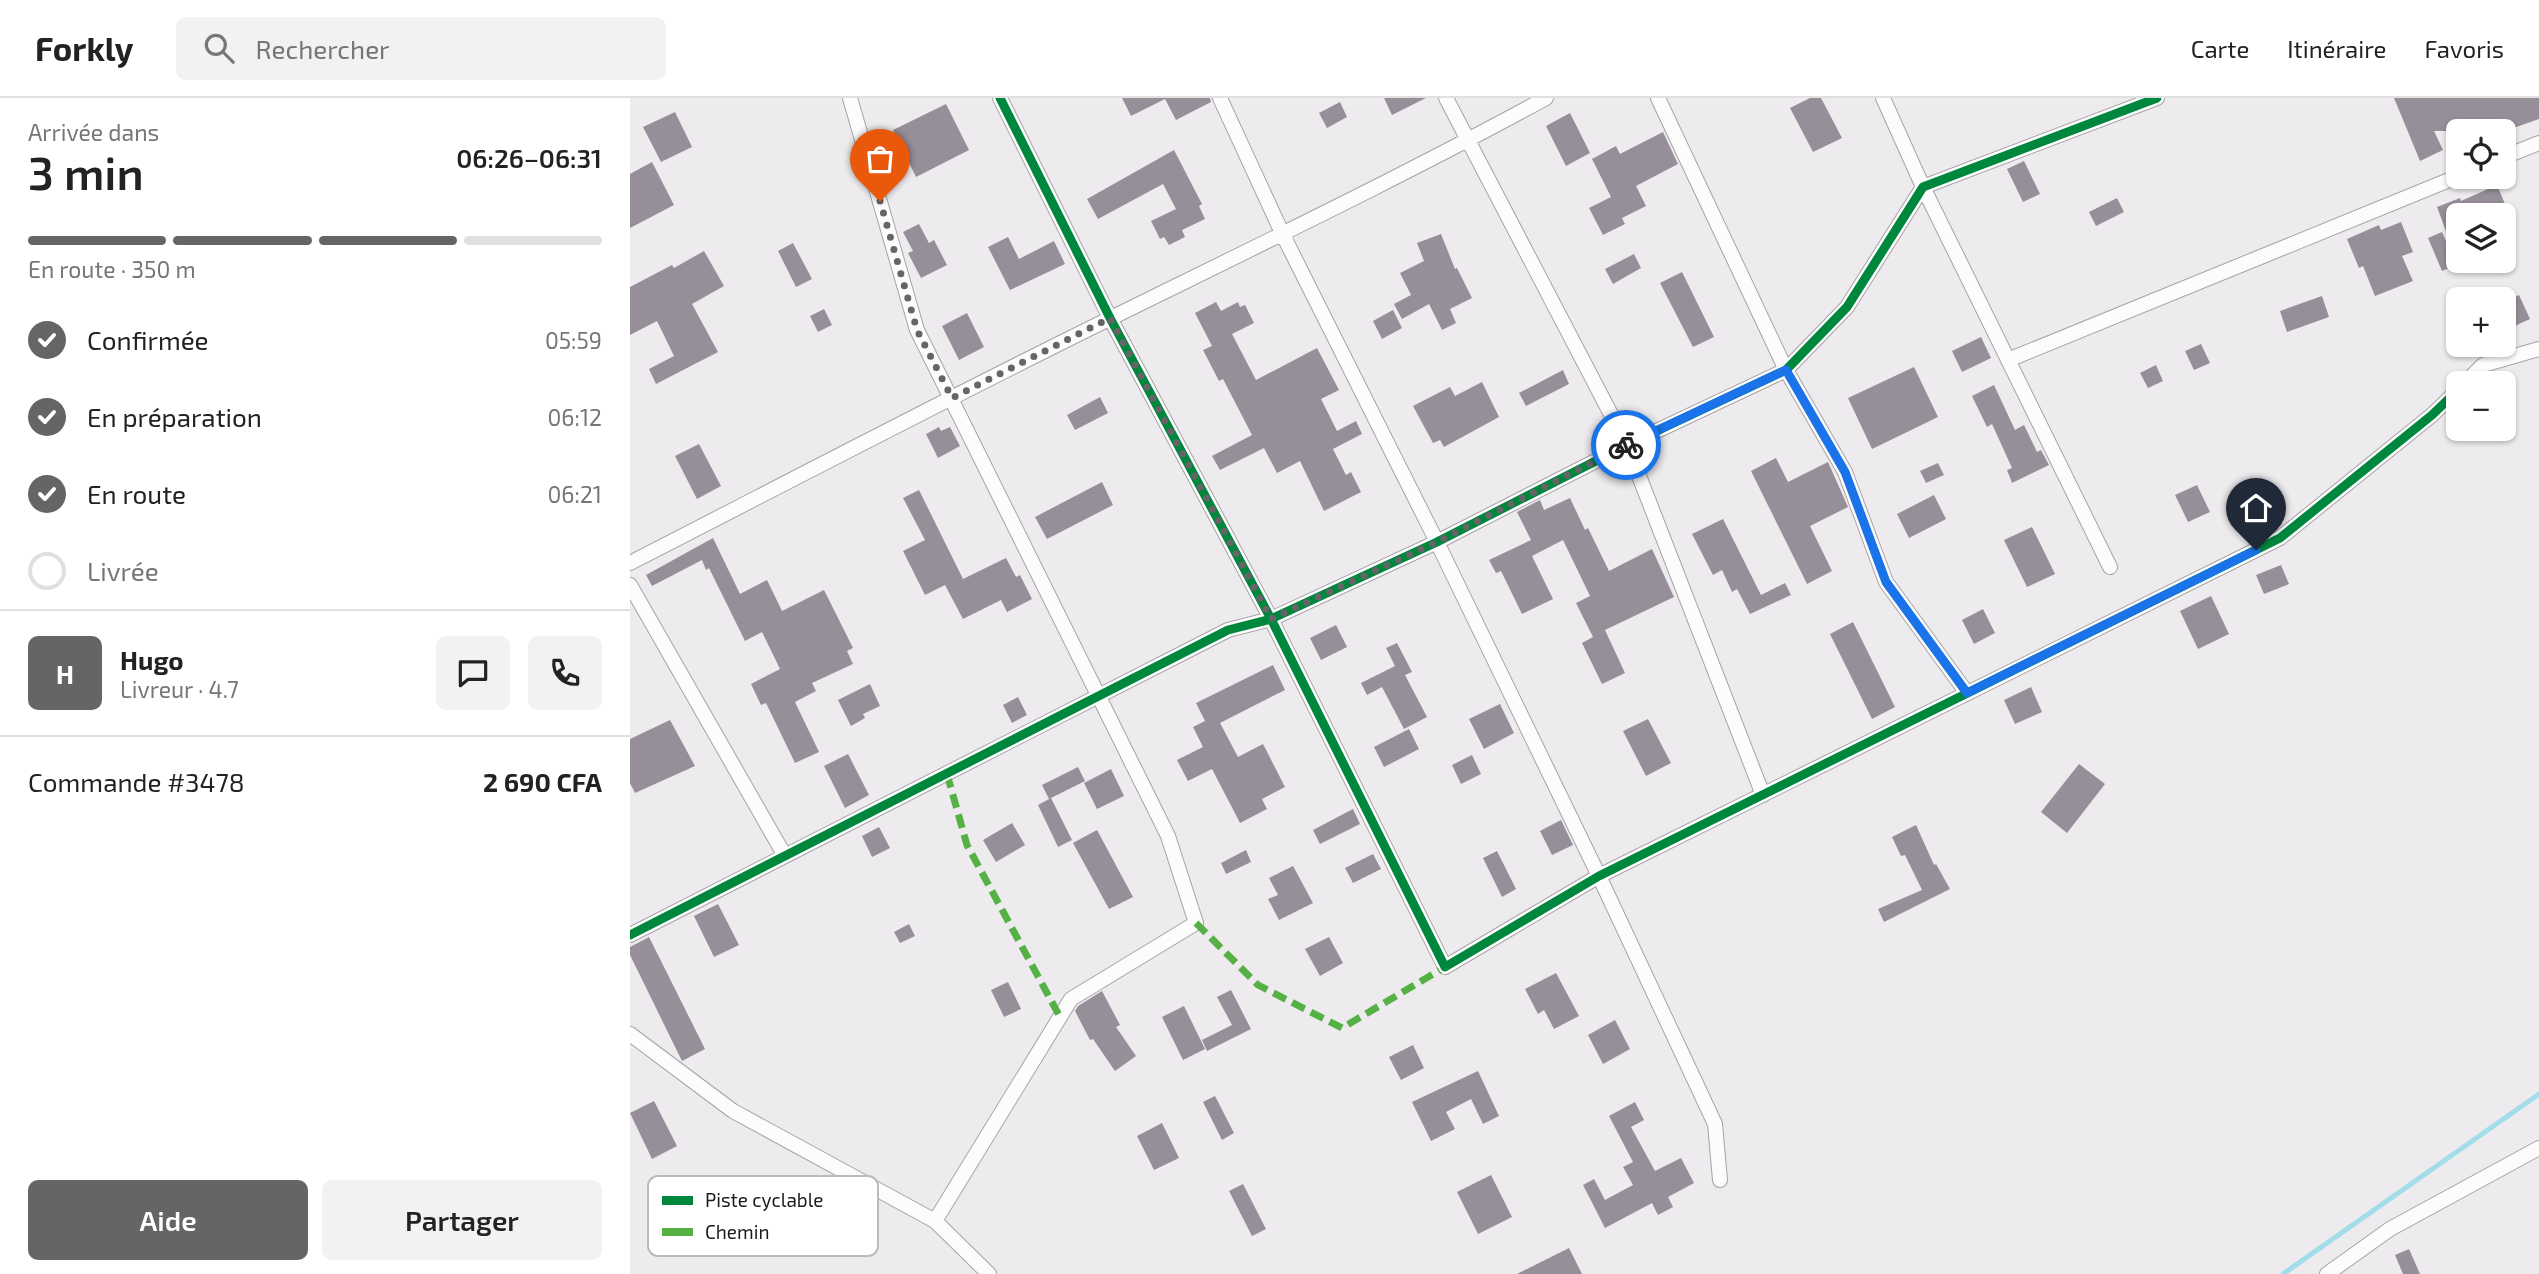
<!DOCTYPE html>
<html lang="fr">
<meta charset="utf-8">
<style>
:root{--surface:#fff;--page:#f2f2f2;--text:#222;--muted:#767676;--line:#e0e0e0;--accent:#666467}
body{margin:0;font-family:"Exo 2",sans-serif;background:var(--page);color:var(--text);height:100vh;display:flex;flex-direction:column;font-size:26px;white-space:nowrap}
*{box-sizing:border-box;margin:0}
p{font-size:23px;color:var(--muted)}
.icon{flex:none;width:38px;height:38px;fill:none;stroke:currentColor;stroke-width:2;stroke-linecap:round;stroke-linejoin:round}
.map{position:relative;flex:1;overflow:hidden}
.sheet{display:flex;flex-direction:column;background:var(--surface);width:630px}
.sheet>*{flex:none}
.tools{position:absolute;left:1816px;top:21px;display:grid;gap:14px}
.tools a{display:grid;place-items:center;width:70px;height:70px;border-radius:10px;background:var(--surface);box-shadow:0 2px 5px #0004;font-size:35px}
.pin{position:absolute;display:grid;place-items:center;width:60px;height:60px;color:#fff;margin:-72px -30px;border-radius:50% 50% 50% 0;rotate:-45deg;box-shadow:0 0 7px #0007}
.pin .icon{rotate:45deg}
.courier{position:absolute;display:grid;place-items:center;width:70px;height:70px;margin:-35px;border:5px solid #1a73e8;border-radius:50%;background:#fff;color:#222;box-shadow:0 2px 9px #0007}
.headline em{font-style:normal;font-weight:600}
.headline div{display:flex;flex-direction:column-reverse}
.headline{display:flex;align-items:center;justify-content:space-between;height:119px;padding:0 28px}
h1{font-size:46px;font-weight:600;line-height:52px}
.bar{display:grid;grid-template-columns:repeat(4,1fr);gap:10px 7px;align-content:center;height:84px;padding:0 28px}
.bar i{height:9px;border-radius:5px;background:var(--line)}
.bar .active{background:var(--accent)}
.bar p{grid-column:span 4}
.line{display:flex;align-items:center;gap:18px;padding:0 28px;border-top:2px solid var(--line)}
.line div{flex:1}
.round{display:grid;place-items:center;flex:none;width:74px;height:74px;border-radius:10px;background:var(--page)}
ol{padding:0 28px;list-style:none}
li{display:flex;align-items:center;gap:21px;height:77px}
li p{margin-inline-start:auto}
li .icon{padding:7px;border-radius:50%;background:var(--accent);color:#fff;stroke-width:4}
li:last-child{color:var(--muted)}
li i{width:38px;height:38px;border:4px solid var(--line);border-radius:50%}
.cta{display:flex;gap:14px;margin-top:auto;padding:14px 28px}
.cta a{flex:1;height:80px;border-radius:10px;background:var(--accent);color:#fff;font-size:28px;font-weight:600;line-height:80px;text-align:center}
.cta a+a{background:var(--page);color:var(--text)}
header{display:flex;align-items:center;gap:42px;box-sizing:border-box;height:98px;padding:0 35px;background:var(--surface);border-bottom:2px solid var(--line)}
header strong{font-size:33px}
nav{display:flex;gap:38px;margin-inline-start:auto;font-size:24px}
.search{width:490px;height:63px;background:var(--page);display:flex;align-items:center;gap:18px;box-sizing:border-box;padding:0 24px;border-radius:10px;color:var(--muted);font-size:26px}
main{display:flex;flex:1;min-height:0}
.map>svg:first-child{display:block}
.lines{fill:none;stroke-linecap:round;stroke-linejoin:round}
.stream{stroke:#a2dde9;stroke-width:5}
.building{fill:#968e98}
.street-casing{stroke:#a5a3a6;stroke-width:16}
.street{stroke:#fcfcfd;stroke-width:14}
.quiet{stroke:#55b145;stroke-width:7;stroke-dasharray:14 7;stroke-linecap:butt}
.cycleway-casing{stroke:#fff;stroke-width:13}
.cycleway{stroke:#00873e;stroke-width:9}
.done{stroke:#666467;stroke-width:7;stroke-dasharray:0 12.6}
.route{stroke:#1a73e8;stroke-width:9}
.key{fill:#fff;stroke:#bbbbbc;stroke-width:2}
.key-label{font-size:19px;fill:#1d1b1e}
</style>
<header>
<strong>Forkly</strong>
<div class="search"><svg class="icon" aria-label="search" viewBox="0 0 24 24"><circle cx="10" cy="10" r="6"/><path d="M15 15l6 6"/></svg>Rechercher</div>
<nav><a>Carte</a><a>Itinéraire</a><a>Favoris</a></nav>
</header>
<main>
<section class="sheet">
<div class="headline"><div><h1>3 min</h1><p>Arrivée dans</p></div><em>06:26–06:31</em></div>
<div class="bar"><i class="active"></i><i class="active"></i><i class="active"></i><i></i><p>En route · 350 m</p></div>
<ol>
<li><svg class="icon" aria-label="check" viewBox="0 0 24 24"><path d="M5 12l5 5 9-10"/></svg>Confirmée<p>05:59</p></li>
<li><svg class="icon" aria-label="check" viewBox="0 0 24 24"><path d="M5 12l5 5 9-10"/></svg>En préparation<p>06:12</p></li>
<li><svg class="icon" aria-label="check" viewBox="0 0 24 24"><path d="M5 12l5 5 9-10"/></svg>En route<p>06:21</p></li>
<li><i></i>Livrée</li>
</ol>
<div class="line" style="height:126px"><b class="round" style="background:var(--accent);color:#fff">H</b><div><b>Hugo</b><p>Livreur · 4.7</p></div><a class="round"><svg class="icon" aria-label="chat" viewBox="0 0 24 24"><path d="M4 5h16v11H9l-5 4z"/></svg></a><a class="round"><svg class="icon" aria-label="phone" viewBox="0 0 24 24"><path d="M5 4h4l2 5-3 2q2 4 5 5l2-3 5 2v4C11 20 4 13 5 4z"/></svg></a></div>
<div class="line" style="height:91px"><div>Commande #3478</div><b>2 690 CFA</b></div>
<div class="cta"><a>Aide</a><a>Partager</a></div>
</section>
<div class="map">
<svg width="1909" height="1176" viewBox="0 0 1909 1176">
<rect width="100%" height="100%" fill="#eeebef"/>
<g class="lines">
<!-- stream -->
<path class="stream" d="M1653,1176L1909,996"/>
</g>
<!-- building -->
<path class="building" d="M492,0H580L581,4L546,22L535,1L501,18Z
M754,0H796L762,17Z
M1180,0H1191L1212,40L1183,54L1160,10Z
M1764,0H1909V21L1875,33H1804L1813,52L1790,63Z
M710,4L717,19L697,30L689,15Z
M316,6L339,52L286,79L263,32Z
M45,14L62,49L31,64L13,29Z
M940,15L960,55L936,68L916,28Z
M1033,34L1048,66L1006,88L1016,108L992,120L995,126L973,137L959,110L981,99L962,61L986,48L990,56Z
M544,52L572,106L569,108L575,121L552,132L555,139L539,147L534,139L530,141L521,123L546,111L533,86L468,121L457,101Z
M1394,63L1410,96L1393,104L1377,71Z
M22,64L44,107L0,130V76Z
M1867,87L1878,113L1868,117H1829V131L1817,136L1807,109L1830,100L1831,103Z
M1487,100L1494,114L1466,128L1459,114Z
M1771,124L1783,154L1772,158L1783,183L1745,198L1733,168L1729,170L1717,141L1749,127L1751,132Z
M289,126L299,145L304,142L317,167L291,180L278,155L283,153L273,134Z
M1812,134L1826,167L1812,173L1798,140Z
M811,136L825,171L827,170L842,200L820,211L826,225L812,232L799,206L772,221L764,206L781,197L770,175L794,163L787,145Z
M378,139L389,161L424,143L435,166L380,192L358,149Z
M163,145L182,181L166,189L148,153Z
M74,153L94,188L62,206L88,254L26,286L19,271L44,258L27,223L0,237V189L42,167L44,170Z
M1004,156L1011,170L983,186L975,171Z
M1052,174L1084,239L1063,249L1030,185Z
M1889,197L1900,221L1878,231L1874,222V203Z
M1692,198L1699,219L1657,234L1650,213Z
M586,204L591,213L608,204L610,209L615,207L624,225L602,236L626,282L687,250L709,292L691,301L707,333L726,323L732,336L703,351L716,377L721,374L731,394L694,413L670,363L647,375L634,350L590,372L582,358L622,337L593,281L589,283L573,252L582,248L565,215Z
M194,211L202,227L188,234L180,218Z
M763,212L772,230L752,241L743,223Z
M337,215L354,249L329,262L312,228Z
M1351,239L1361,260L1332,274L1322,253Z
M1571,246L1580,265L1564,272L1555,253Z
M1526,267L1533,283L1518,290L1510,275Z
M1284,269L1308,319L1242,351L1218,300Z
M933,272L939,286L896,308L889,295Z
M852,284L869,319L814,349L810,342L803,345L783,308L820,289L825,298Z
M1364,287L1385,332L1394,327L1407,354L1411,352L1419,367L1382,385L1377,372L1382,370L1362,326L1357,329L1342,298Z
M470,299L478,315L445,332L437,317Z
M309,329L311,333L320,329L330,348L308,360L296,336Z
M69,346L91,388L67,401L45,358Z
M1146,360L1158,384L1198,364L1218,409L1180,428L1202,473L1177,486L1121,373Z
M1308,365L1314,377L1296,385L1290,373Z
M472,384L483,407L417,441L405,419Z
M1567,387L1580,414L1558,424L1545,397Z
M289,392L333,481L376,460L386,479L390,477L402,501L377,514L371,502L333,521L315,487L295,497L273,453L295,442L273,400Z
M1304,397L1316,421L1279,440L1267,416Z
M940,400L955,432L958,430L979,473L1022,451L1044,499L975,532L995,575L972,586L952,545L963,539L946,505L960,498L933,442L902,458L923,501L892,516L871,473L866,475L859,462L901,442L887,414L910,402L914,412Z
M1093,421L1131,497L1155,485L1161,497L1120,516L1107,491L1102,494L1092,472L1083,477L1062,436Z
M1402,429L1425,476L1397,489L1374,442Z
M83,440L110,496L137,482L152,513L194,492L223,550L217,553L223,566L182,585L186,593L165,604L189,654L165,665L136,605L131,607L121,586L150,571L132,534L115,543L79,470L76,472L72,462L22,488L16,477Z
M1651,467L1659,486L1634,496L1626,477Z
M1581,498L1599,536L1568,551L1550,513Z
M1353,511L1365,535L1344,546L1332,522Z
M1223,524L1265,609L1242,621L1200,536Z
M706,527L717,549L691,562L680,540Z
M767,545L782,574L775,577L797,619L774,631L752,589L737,597L731,585L765,568L756,550Z
M643,567L655,592L590,625L608,659L633,646L655,689L632,701L637,711L610,725L582,671L558,683L547,662L573,649L563,629L575,623L566,605Z
M240,586L250,608L233,616L235,620L221,628L208,602Z
M1401,589L1412,614L1385,626L1374,602Z
M388,599L397,617L382,625L373,607Z
M870,606L884,635L854,651L839,621Z
M1018,621L1041,665L1016,678L993,633Z
M40,622L65,668L5,695L0,685V641Z
M779,631L789,651L754,669L744,649Z
M218,656L239,697L215,710L194,668Z
M842,657L851,676L831,686L822,667Z
M1449,666L1475,686L1437,735L1411,714Z
M448,669L455,683L419,701L412,687Z
M481,671L494,698L467,711L454,685Z
M421,700L442,742L428,749L408,707Z
M723,711L730,726L690,746L683,732Z
M931,722L943,747L922,757L910,733Z
M382,725L395,747L366,764L353,742Z
M1286,727L1304,767L1306,766L1320,791L1254,824L1248,811L1292,792L1275,757L1271,758L1262,739Z
M249,729L260,750L242,759L232,738Z
M467,732L503,799L479,811L443,745Z
M616,752L621,764L596,776L591,765Z
M867,753L886,791L872,799L853,760Z
M743,756L751,771L723,785L715,770Z
M663,768L683,805L649,822L638,801L648,797L639,780Z
M88,806L109,847L84,859L64,818Z
M279,826L285,838L270,845L264,834Z
M19,839L75,951L52,963L0,857V849Z
M699,839L713,865L690,878L675,851Z
M926,875L949,918L924,931L914,912L908,916L895,891Z
M378,884L391,911L374,919L361,892Z
M601,892L621,931L577,953L572,942L602,927L587,899Z
M472,893L490,927L486,929L506,958L485,973L463,941L460,942L445,913L448,908Z
M554,908L575,951L553,962L532,919Z
M985,922L1000,951L973,966L958,937Z
M783,947L794,970L771,982L759,959Z
M848,973L869,1018L853,1026L841,1001L816,1014L825,1031L801,1043L782,1004Z
M585,998L604,1035L592,1042L573,1004Z
M24,1003L47,1048L22,1061L0,1015Z
M1005,1004L1014,1022L1001,1029L1025,1073L1051,1060L1064,1085L1038,1099L1043,1109L1028,1117L1022,1105L975,1130L953,1087L964,1081L975,1102L1003,1087L993,1069L1003,1064L979,1018Z
M532,1025L549,1060L524,1072L507,1038Z
M861,1077L882,1119L848,1136L827,1094Z
M613,1086L636,1131L622,1138L599,1093Z
M939,1150L952,1176H887Z
M1779,1151L1790,1176H1773L1765,1157Z"/>
<g class="lines">
<defs>
<path id="street" d="M220,0L287,232L538,738L566,825L441,901L305,1123
M370,0L480,220L641,521L815,869L969,778L1650,440L1802,317L1829,291
M590,0L653,137L807,444L969,778L1085,1026L1090,1082
M816,0L997,347L1133,697
M1028,0L1156,272L1215,374L1256,484L1337,595
M1253,0L1293,89L1480,469
M1874,59L1909,45
M1378,262L1829,78
M1835,285L1853,267L1909,251
M0,465C160,383 320,299 481,220C627,148 773,78 916,0
M0,487L155,758
M0,837L598,532L641,521L807,444L997,347L1156,272L1217,209L1293,89L1527,0
M0,936L103,1013L305,1123L359,1176
M1697,1176L1760,1131L1909,1050"/>
</defs>
<!-- street casing -->
<use href="#street" class="street-casing"/>
<!-- street -->
<use href="#street" class="street"/>
<!-- quiet -->
<path class="quiet" d="M317,676L337,747L430,919
M566,825L628,887L712,930L815,869"/>
<defs>
<path id="cycleway" d="M370,0L480,220L641,521L815,869L969,778L1650,440L1802,317L1829,291
M0,837L598,532L641,521L807,444L997,347L1156,272L1217,209L1293,89L1527,0"/>
</defs>
<!-- cycleway casing -->
<use href="#cycleway" class="cycleway-casing"/>
<!-- cycleway -->
<use href="#cycleway" class="cycleway"/>
</g>
<g class="lines">
<!-- done -->
<path class="done" d="M250,103L287,232L322,300L480,220L641,521L807,444L996,347"/>
<!-- route -->
<path class="route" d="M996,347L1156,272L1215,374L1256,484L1337,595L1626,452"/>
</g>
<!-- legend -->
<rect x="18" y="1078" width="230" height="80" rx="10" class="key"/>
<rect x="32" y="1098" width="31" height="9" fill="#00873e"/>
<rect x="32" y="1130" width="31" height="8" fill="#55b145"/>
<g class="key-label">
<text x="75" y="1109">Piste cyclable</text>
<text x="75" y="1141">Chemin</text>
</g>
</svg>
<div class="tools">
<a><svg class="icon" aria-label="locate" viewBox="0 0 24 24"><circle cx="12" cy="12" r="6"/><path d="M12 2v4M12 18v4M2 12h4M18 12h4"/></svg></a>
<a><svg class="icon" aria-label="layers" viewBox="0 0 24 24"><path d="M12 4l9 5-9 5-9-5zM3 14l9 5 9-5"/></svg></a>
<a>+</a>
<a>−</a>
</div>
<div class="pin" style="left:250px;top:103px;background:#ea580c"><svg class="icon" aria-label="bag" viewBox="0 0 24 24"><path d="M5 8h14l-1 12H6zM9 8a3 3 0 0 1 6 0"/></svg></div>
<div class="pin" style="left:1626px;top:452px;background:#1f2937"><svg class="icon" aria-label="home" viewBox="0 0 24 24"><path d="M3 11l9-7 9 7M6 9v11h12V9"/></svg></div>
<div class="courier" style="left:996px;top:347px"><svg class="icon" aria-label="bike" viewBox="0 0 24 24"><circle cx="6" cy="16" r="4"/><circle cx="18" cy="16" r="4"/><path d="M6 16l4-8h5l3 8M10 8l3 8H6M13 5h3"/></svg></div>
</div>
</main>
